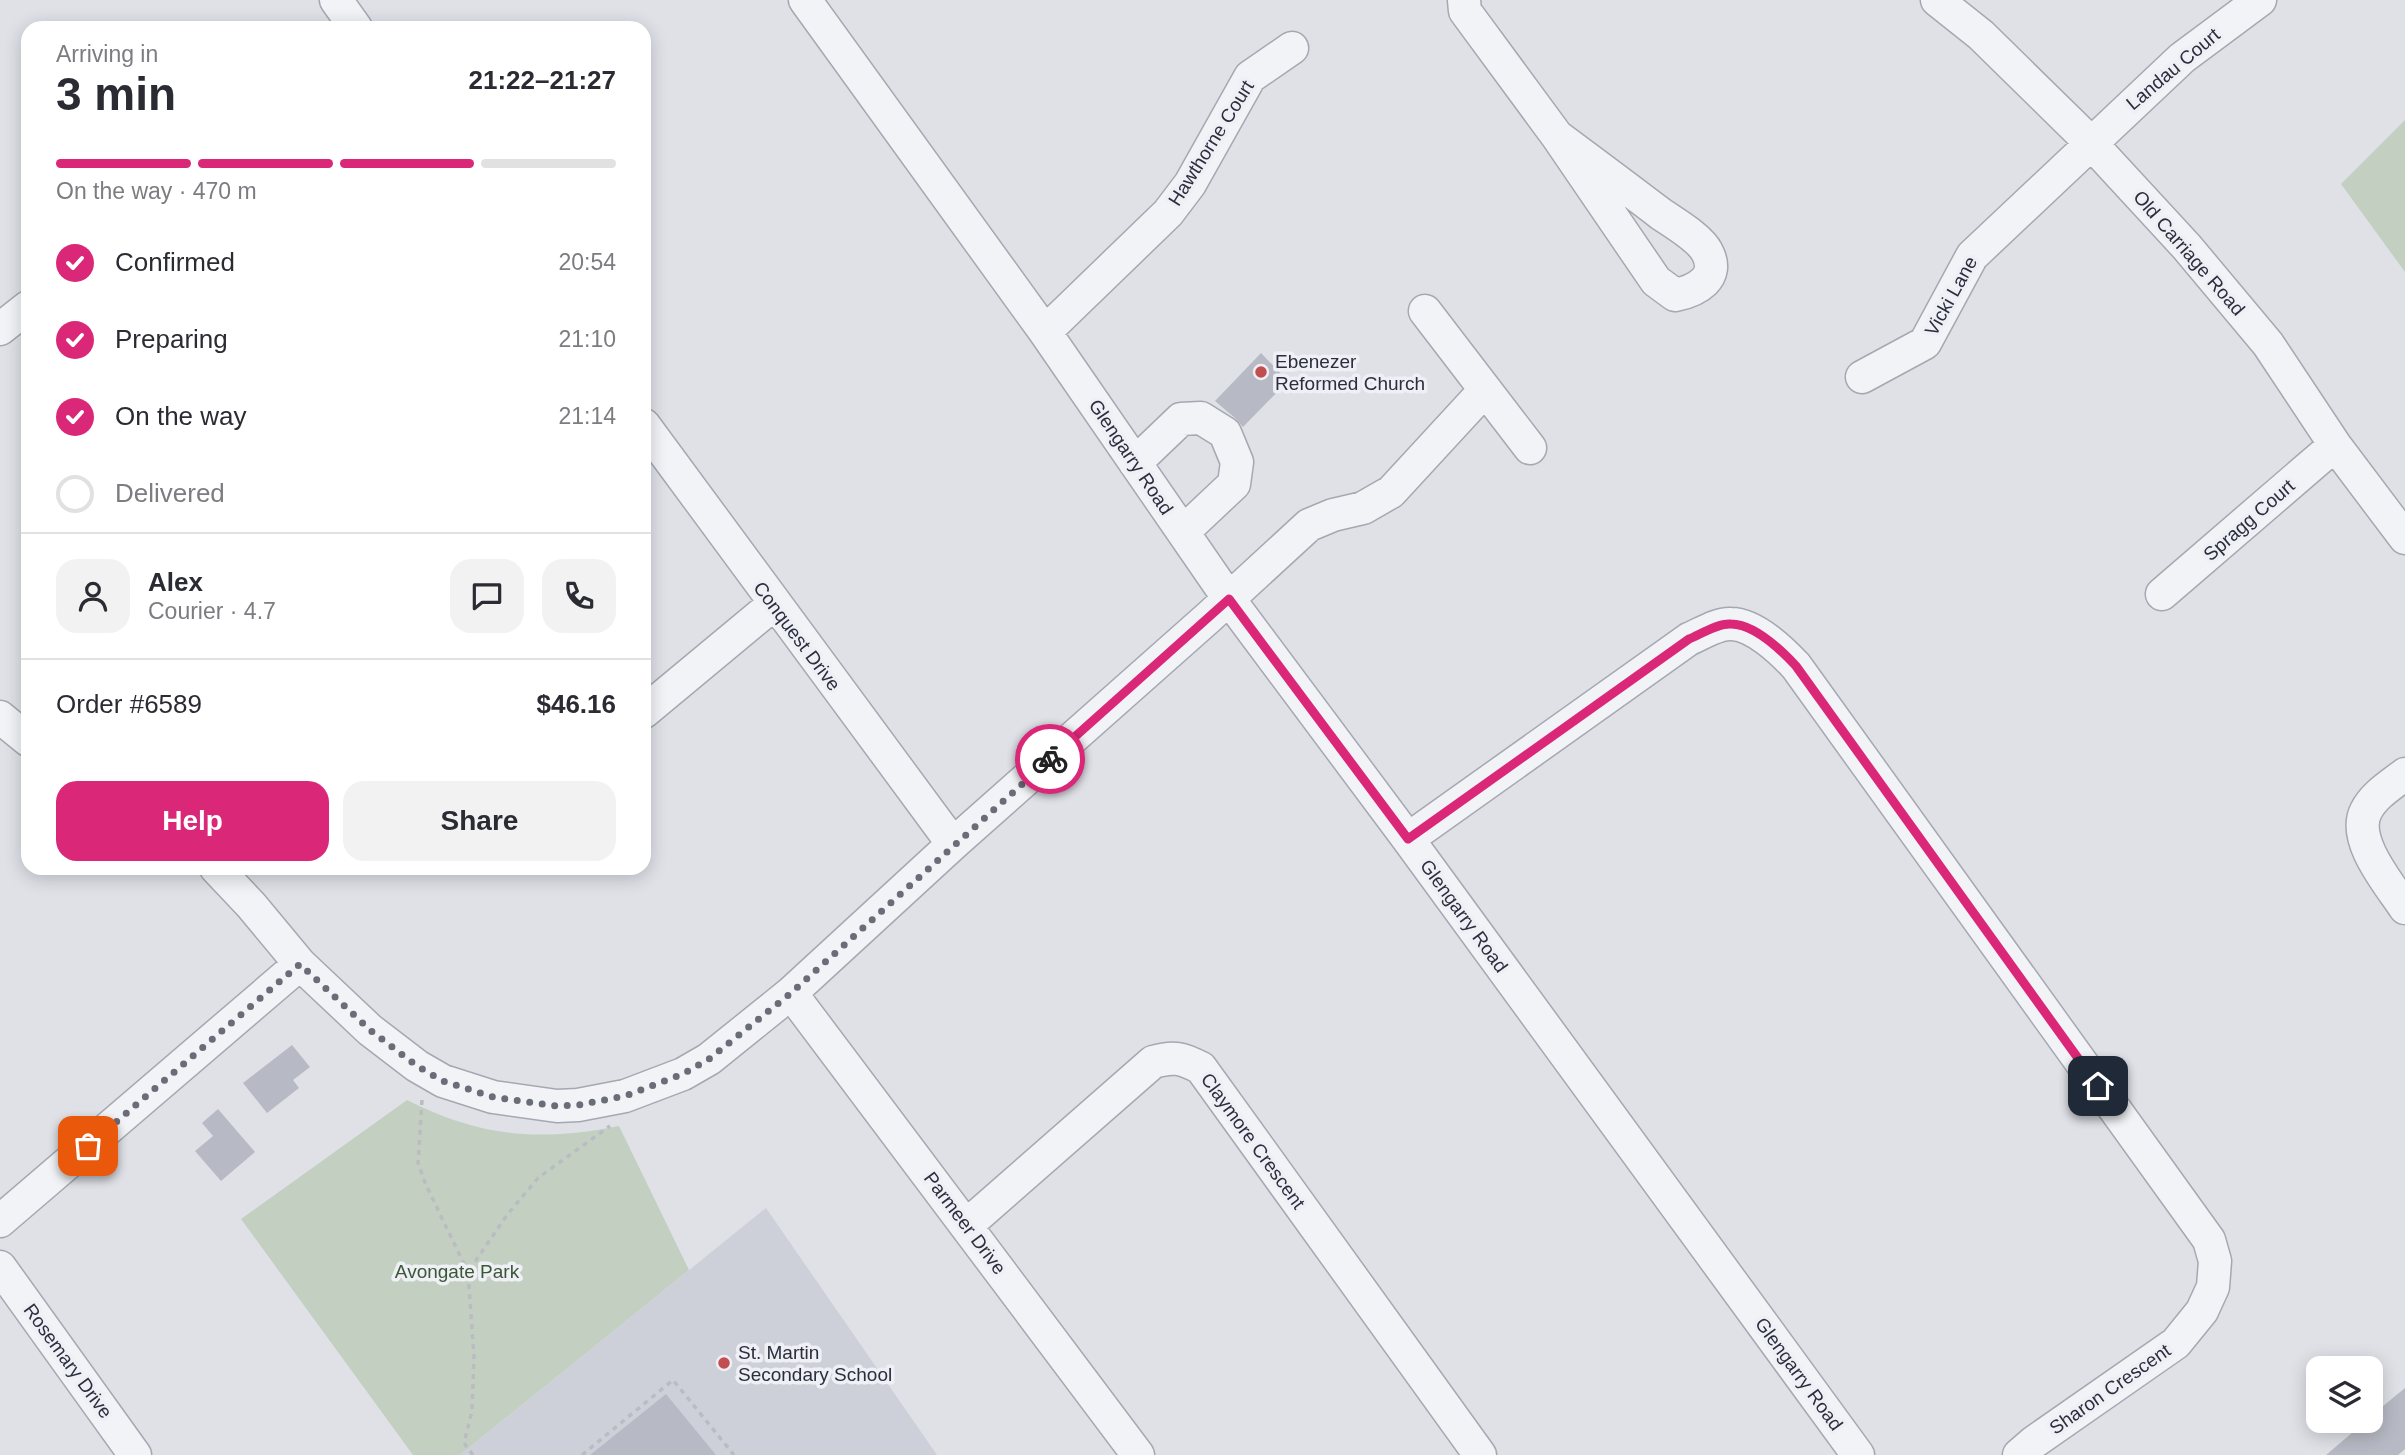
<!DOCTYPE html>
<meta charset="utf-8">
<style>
:root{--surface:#fff;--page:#f2f2f3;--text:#2b2b33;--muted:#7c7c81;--line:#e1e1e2;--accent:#db2777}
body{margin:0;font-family:Helvetica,sans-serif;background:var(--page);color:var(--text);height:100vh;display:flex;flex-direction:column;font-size:26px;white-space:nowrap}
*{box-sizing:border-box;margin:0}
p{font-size:23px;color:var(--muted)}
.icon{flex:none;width:38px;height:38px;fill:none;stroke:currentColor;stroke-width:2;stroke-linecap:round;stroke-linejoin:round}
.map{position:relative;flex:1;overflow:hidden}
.side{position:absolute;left:21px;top:21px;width:630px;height:854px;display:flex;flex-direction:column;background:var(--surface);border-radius:21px;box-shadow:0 4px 18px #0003}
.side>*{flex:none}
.controls{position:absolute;left:2306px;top:1356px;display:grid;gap:14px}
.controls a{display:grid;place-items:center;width:77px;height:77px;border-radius:14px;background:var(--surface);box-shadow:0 4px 18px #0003;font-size:35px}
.pin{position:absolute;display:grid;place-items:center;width:60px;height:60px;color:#fff;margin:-30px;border-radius:14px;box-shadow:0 4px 10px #0006}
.courier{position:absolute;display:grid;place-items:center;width:70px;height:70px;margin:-35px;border:5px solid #db2777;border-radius:50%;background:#fff;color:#222;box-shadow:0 2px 9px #0007}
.headline em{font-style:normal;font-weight:800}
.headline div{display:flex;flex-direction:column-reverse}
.headline{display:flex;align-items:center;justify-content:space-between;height:119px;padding:0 35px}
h1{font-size:46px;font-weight:800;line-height:52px}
.bar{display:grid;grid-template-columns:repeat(4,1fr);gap:10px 7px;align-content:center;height:84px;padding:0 35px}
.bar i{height:9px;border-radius:5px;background:var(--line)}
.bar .current{background:var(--accent)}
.bar p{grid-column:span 4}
.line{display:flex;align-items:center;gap:18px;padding:0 35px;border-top:2px solid var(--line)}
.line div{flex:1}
.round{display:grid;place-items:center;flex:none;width:74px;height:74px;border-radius:21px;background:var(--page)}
ol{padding:0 35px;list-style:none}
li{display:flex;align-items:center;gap:21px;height:77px}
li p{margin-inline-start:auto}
li .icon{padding:7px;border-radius:50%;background:var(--accent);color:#fff;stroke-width:4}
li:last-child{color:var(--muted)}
li i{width:38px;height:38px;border:4px solid var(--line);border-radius:50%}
.cta{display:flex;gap:14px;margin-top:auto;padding:14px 35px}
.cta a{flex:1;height:80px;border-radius:21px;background:var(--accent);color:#fff;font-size:28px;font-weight:800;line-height:80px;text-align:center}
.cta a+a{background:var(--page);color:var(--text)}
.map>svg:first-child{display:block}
.built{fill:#ced0d9}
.green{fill:#c3d0c1}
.building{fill:#b7bac4}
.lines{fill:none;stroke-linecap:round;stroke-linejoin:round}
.minor-casing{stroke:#a5a8b1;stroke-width:35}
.path{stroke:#babcc2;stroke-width:3.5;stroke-dasharray:5 5;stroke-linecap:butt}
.minor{stroke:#f2f3f6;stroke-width:32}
.done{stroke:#696d78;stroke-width:7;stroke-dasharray:0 12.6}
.route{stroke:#db2777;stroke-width:9}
.poi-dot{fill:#c24f50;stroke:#eff0f5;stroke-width:2.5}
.labels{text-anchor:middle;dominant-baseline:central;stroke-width:7;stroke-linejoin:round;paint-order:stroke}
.street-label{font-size:19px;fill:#2a2e3d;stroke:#eff0f5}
.poi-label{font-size:19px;fill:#2a2e3d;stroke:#eff0f5;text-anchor:start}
.park-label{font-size:19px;fill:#3a5738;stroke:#eff0f5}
</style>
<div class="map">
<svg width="2405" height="1455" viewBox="0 0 2405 1455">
<rect width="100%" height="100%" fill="#dfe1e7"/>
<!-- built -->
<path class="built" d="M766,1208L937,1455H460Z"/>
<!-- green -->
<path class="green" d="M2405,120V272L2341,184Z
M407,1100C480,1137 539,1142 619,1126L689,1270L460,1455H413L241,1219Z"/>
<!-- building -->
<path class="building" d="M1261,353L1288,381L1243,427L1235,418L1215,401Z
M292,1045L310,1067L293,1080L299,1088L267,1113L243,1083Z
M218,1109L255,1152L221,1181L195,1151L213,1136L202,1123Z
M2405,1388V1449L2398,1455H2326L2366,1421H2371V1416Z
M666,1394L716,1455H590Z"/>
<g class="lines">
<defs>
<path id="minor" d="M336,0L356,28
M805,0L1045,332L1229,599L1408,839L1858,1455
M1464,0L1465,11L1557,136L1656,281L1675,295C1696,291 1721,278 1707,252C1700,238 1674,223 1661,214C1627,188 1592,162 1557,136
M1937,0L1981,35L2090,142L2186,246L2268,344L2335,445L2405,538
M1425,311L1530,448
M0,329L28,307
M1045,332L1168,213L1190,184L1250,77L1292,48
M1862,377L1925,343L1972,256L2182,58L2260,0
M644,425L953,844
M1135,463L1181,419L1201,418L1225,433L1237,462L1234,484L1183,532
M2162,594L2335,445
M644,712L774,604
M0,717L28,740
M2405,774C2391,785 2374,795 2366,811C2351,840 2390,885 2405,908
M1408,839L1689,639C1701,634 1718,623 1731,624C1754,624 1782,651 1796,666L2209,1240L2215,1261L2213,1287L2202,1311L2176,1343L2034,1442L2019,1455
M216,868L251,905L300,964L370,1030L417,1066L443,1081L493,1097L557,1106L578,1105L625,1096L683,1074L709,1059L791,993L953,844L1209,617L1309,525L1333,515L1363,508L1391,492L1485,390
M791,993L1138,1455
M0,1221L300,964
M967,1225L1153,1062C1174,1056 1182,1058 1201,1068L1480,1455
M0,1267L135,1455"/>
</defs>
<!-- minor casing -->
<use href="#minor" class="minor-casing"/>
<!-- path -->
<path class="path" d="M422,1100L418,1163L426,1185L468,1272
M473,1455L464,1443L472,1411L474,1357L468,1272L507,1215L538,1178L610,1126
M582,1455L673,1380L734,1455"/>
<!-- minor -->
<use href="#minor" class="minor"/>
</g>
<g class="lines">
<!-- done -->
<path class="done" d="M88,1146L300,964L370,1030L417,1066L443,1081L493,1097L557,1106L578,1105L625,1096L683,1074L709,1059L791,993L1050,759"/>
<!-- route -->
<path class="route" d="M1050,759L1229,599L1408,839L1689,639C1701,634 1718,623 1731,624C1754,624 1782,651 1796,666L2098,1086"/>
</g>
<!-- markers -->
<g class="poi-dot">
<circle cx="1261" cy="372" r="7"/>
<circle cx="724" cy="1363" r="7"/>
</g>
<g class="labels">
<!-- street labels -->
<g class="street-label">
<text transform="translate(2173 69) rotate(-40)">Landau Court</text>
<text transform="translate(1211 143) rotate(-58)">Hawthorne Court</text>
<text transform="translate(2189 253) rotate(49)">Old Carriage Road</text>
<text transform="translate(1951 296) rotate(-61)">Vicki Lane</text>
<text transform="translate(1131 457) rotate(56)">Glengarry Road</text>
<text transform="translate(2249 520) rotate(-41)">Spragg Court</text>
<text transform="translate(797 636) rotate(53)">Conquest Drive</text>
<text transform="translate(1464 916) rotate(54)">Glengarry Road</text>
<text transform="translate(1253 1141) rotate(54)">Claymore Crescent</text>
<text transform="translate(965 1223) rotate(53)">Parmeer Drive</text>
<text transform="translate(68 1361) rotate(54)">Rosemary Drive</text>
<text transform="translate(1799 1374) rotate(54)">Glengarry Road</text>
<text transform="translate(2110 1389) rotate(-35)">Sharon Crescent</text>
</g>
<!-- poi labels -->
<g class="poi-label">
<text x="1275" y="361">Ebenezer<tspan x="1275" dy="22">Reformed Church</tspan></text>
<text x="738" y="1352">St. Martin<tspan x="738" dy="22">Secondary School</tspan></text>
</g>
<!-- park labels -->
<g class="park-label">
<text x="457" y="1271">Avongate Park</text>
</g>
</g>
</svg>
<div class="controls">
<a><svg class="icon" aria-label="layers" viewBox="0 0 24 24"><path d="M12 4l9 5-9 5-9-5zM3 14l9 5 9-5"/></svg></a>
</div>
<div class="pin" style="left:88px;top:1146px;background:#ea580c"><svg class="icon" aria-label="bag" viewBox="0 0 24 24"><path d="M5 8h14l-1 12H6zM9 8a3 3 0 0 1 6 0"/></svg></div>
<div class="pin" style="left:2098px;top:1086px;background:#1f2937"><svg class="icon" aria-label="home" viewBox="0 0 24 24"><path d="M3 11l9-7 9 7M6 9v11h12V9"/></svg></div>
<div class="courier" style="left:1050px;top:759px"><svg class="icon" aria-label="bike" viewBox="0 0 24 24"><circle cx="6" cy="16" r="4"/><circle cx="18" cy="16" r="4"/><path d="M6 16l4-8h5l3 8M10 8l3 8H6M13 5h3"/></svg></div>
<section class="side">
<div class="headline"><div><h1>3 min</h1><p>Arriving in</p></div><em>21:22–21:27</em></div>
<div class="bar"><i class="current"></i><i class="current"></i><i class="current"></i><i></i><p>On the way · 470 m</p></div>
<ol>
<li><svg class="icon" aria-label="check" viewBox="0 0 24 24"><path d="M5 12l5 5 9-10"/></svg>Confirmed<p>20:54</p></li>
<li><svg class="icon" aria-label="check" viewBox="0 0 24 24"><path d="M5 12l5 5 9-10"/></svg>Preparing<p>21:10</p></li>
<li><svg class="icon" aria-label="check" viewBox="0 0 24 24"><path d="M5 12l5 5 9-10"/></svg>On the way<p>21:14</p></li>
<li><i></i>Delivered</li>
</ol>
<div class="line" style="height:126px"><a class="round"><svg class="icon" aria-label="person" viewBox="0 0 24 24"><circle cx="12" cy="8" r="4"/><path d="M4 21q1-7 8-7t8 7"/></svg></a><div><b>Alex</b><p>Courier · 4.7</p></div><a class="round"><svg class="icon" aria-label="chat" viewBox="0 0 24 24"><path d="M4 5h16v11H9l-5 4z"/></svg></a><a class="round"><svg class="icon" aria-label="phone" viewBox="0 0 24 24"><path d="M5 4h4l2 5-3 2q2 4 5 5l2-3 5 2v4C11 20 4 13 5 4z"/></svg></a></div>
<div class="line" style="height:91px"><div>Order #6589</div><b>$46.16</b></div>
<div class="cta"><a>Help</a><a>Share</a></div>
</section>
</div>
